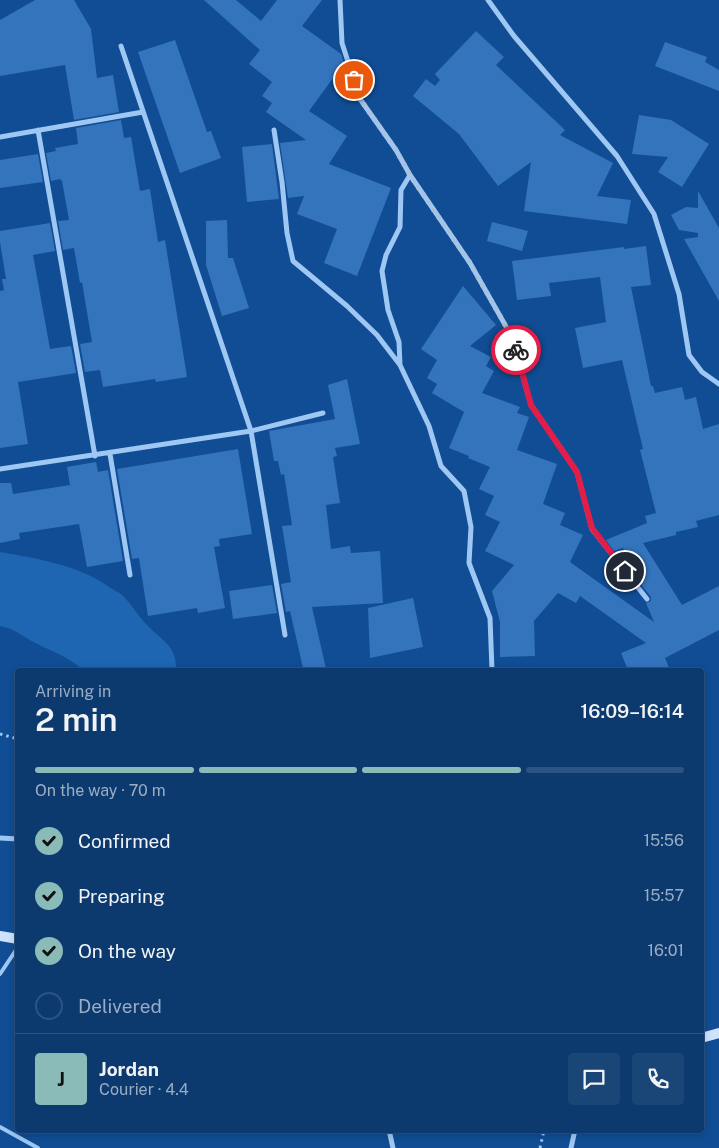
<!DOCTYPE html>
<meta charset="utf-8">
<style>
:root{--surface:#0c3a6f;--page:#1a4577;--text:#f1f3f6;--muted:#9aadc3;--line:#2c5482;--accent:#8bbbb9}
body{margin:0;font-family:"Public Sans",sans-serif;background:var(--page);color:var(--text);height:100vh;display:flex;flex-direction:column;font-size:19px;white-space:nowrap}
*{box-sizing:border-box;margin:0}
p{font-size:16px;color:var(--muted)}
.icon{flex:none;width:28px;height:28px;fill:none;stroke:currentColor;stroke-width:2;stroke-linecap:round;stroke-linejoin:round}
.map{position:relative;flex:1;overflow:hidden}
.sheet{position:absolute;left:15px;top:668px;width:689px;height:465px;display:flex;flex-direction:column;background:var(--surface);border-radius:5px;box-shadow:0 2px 8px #0003,0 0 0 1px var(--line)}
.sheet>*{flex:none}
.pin{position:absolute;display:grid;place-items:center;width:42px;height:42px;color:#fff;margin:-21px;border:2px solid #fff;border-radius:50%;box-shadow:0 1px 5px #0007}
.courier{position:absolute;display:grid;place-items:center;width:50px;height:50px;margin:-25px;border:4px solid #e11d48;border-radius:50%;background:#fff;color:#222;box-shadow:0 1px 6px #0007}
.head em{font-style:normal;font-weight:600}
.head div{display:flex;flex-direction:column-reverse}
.head{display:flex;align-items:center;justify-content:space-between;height:85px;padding:0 20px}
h1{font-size:32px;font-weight:600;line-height:38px}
.bar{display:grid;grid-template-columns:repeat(4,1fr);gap:8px 5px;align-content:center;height:60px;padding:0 20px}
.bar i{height:6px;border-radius:4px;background:var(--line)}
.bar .current{background:var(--accent)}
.bar p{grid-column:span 4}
.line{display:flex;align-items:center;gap:12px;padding:0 20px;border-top:1px solid var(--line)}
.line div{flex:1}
.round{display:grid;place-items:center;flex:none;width:52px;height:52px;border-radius:5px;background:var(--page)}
ol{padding:0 20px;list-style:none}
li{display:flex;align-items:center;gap:15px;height:55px}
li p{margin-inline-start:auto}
li .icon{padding:5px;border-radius:50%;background:var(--accent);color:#111;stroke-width:4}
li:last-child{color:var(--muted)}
li i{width:28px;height:28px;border:2px solid var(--line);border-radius:50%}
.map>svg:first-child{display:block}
.green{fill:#1e65b2}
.building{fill:#3474bc}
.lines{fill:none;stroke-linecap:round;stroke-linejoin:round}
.path{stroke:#9ec7f4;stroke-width:3;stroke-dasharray:2.5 4;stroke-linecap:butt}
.service{stroke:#9ec7f4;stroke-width:4}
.minor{stroke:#9ec7f4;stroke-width:5}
.secondary{stroke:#cde3fd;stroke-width:10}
.done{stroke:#abc1da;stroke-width:5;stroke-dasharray:0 9}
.route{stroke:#e11d48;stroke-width:6}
</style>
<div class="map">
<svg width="719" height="1148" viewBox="0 0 719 1148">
<rect width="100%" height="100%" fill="#104d94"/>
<!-- green -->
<path class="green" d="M0,552C39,559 80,565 112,589C115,591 119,592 122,595C131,603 139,618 149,627C164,642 177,647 176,670H83C67,655 47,650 28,639C18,633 12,628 0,626Z"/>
<!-- building -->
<path class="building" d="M35,0H74L91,29L97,78L113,75L119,112L74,120L65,65L0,76V20Z
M204,0H236L261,21L277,0H322L302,26L341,54L344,63L309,111L347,136L329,164L391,188L357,276L324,263L337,229L297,214L304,196L288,198L280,143L306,140L266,112L272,103L262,96L272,82L249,64L260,50Z
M476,31L504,57L496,65L565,130L560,135L613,163L597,196L631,200L627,224L524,211L531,162L498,186L459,134L413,96L426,79L435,86L440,80L435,74Z
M175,40L207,132L211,131L221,158L180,173L138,52Z
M665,42L707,57L705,62L719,70V91L655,66Z
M639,115L671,120L709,144L682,187L658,172L668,157L632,154Z
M121,120L124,138L131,137L140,191L150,189L158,242L165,240L187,377L156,382L155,379L103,387L100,370L85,372L80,344L92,342L82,282L80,283L74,248L63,250L58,221L69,220L62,181L60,179L51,181L46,153L56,151L55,148L78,144L76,128Z
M272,144L279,199L247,202L242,147Z
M38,154L43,182L0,188V160Z
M698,191L719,228V301L684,239L698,237V233L679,230L671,215L686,207L698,208Z
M227,220L228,258H233L249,308L222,316L206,265V221Z
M492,222L528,231L522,251L487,241Z
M50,223L55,251L33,255L50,349L71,346L76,373L18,382L28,444L0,448V291L4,290L2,279H6L0,242V231Z
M646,246L651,285L631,287L651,386H653L655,393L682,387L685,400L696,397L703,429L719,424V515L696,521L698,527L676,532V535L643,543L682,605L719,586V630L665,658L670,670H628L621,653L646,643L580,596L576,603L558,593L534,621L535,656L500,657V622L492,591L514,565L485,551L500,522L485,515L494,496L479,489L490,467L468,458L469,456L449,448L464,412L432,393L437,384L427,378L437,360L421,349L463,286L496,325L470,346L491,357L486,366L494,371L482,393L520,407L517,413L529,417L517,450L557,464L543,504L565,513L560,525L583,535L570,562L654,622L646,603L651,601V597L635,577L623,548L614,551L606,540L647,523L645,516L656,513L640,450L643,449L622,360L583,368L575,328L606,322L600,277L549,283L551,296L517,300L512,261L624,247V249Z
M347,379L360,444L335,448L337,456L333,457L340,503L326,505L331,549L350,546L351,553L380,551L383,603L312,607L326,669L303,668L290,611L286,612L281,584L291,582L282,526L292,525L284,474L281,475L278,461H274L269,431L335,419L328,385Z
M238,449L252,534L219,539L220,546L214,547L225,608L198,613L197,608L148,616L139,558L132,559L117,469Z
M96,462L98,472L108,470L123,561L87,567L79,524L19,533L20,539L0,543V483H11L13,494L70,485L67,467Z
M272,585L277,613L233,619L229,591Z
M413,598L423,647L370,658L368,608Z"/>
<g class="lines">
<!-- path -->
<path class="path" d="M0,734L18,739
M540,1148L544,1130"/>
<!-- service -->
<path class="service" d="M0,974L18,947
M0,1127L38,1148"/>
<!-- minor -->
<path class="minor" d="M340,0L342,43L360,99L396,150L410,175L470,263L512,337L531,405L577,472L592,529L647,599
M488,0L514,36L617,156L654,214L679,294L689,355L702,372L719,384
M121,46L251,431L285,635
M38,130L95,456
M274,130L282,182L287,233L293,261L347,306L377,335L400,365L429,426L441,466L464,491L471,527L469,563L490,618L492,670
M0,137L143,112
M400,365L399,342L388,310L382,271L386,255L400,227L401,190L410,175
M110,454L130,575
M0,469L251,431L323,413
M0,838L18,839
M389,1130L393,1148
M571,1148L575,1130"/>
<!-- secondary -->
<path class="secondary" d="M0,936L18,939
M701,1038L719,1033"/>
</g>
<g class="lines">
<!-- done -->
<path class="done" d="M354,80L360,99L396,150L410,175L470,263L512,337L516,350"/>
<!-- route -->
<path class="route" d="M516,350L531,405L577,472L592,528L625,571"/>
</g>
</svg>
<div class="pin" style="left:354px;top:80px;background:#ea580c"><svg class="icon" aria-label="bag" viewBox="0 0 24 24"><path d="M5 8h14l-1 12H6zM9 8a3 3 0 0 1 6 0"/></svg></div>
<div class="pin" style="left:625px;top:571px;background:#1f2937"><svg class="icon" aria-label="home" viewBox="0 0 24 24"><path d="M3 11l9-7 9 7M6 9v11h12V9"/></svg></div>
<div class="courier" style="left:516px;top:350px"><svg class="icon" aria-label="bike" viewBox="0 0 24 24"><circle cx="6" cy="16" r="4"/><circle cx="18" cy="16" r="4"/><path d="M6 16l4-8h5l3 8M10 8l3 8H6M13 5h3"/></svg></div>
<section class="sheet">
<div class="head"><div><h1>2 min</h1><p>Arriving in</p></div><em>16:09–16:14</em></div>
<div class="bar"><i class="current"></i><i class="current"></i><i class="current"></i><i></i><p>On the way · 70 m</p></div>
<ol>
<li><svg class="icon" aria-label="check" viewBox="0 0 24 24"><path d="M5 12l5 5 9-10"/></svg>Confirmed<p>15:56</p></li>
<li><svg class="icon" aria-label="check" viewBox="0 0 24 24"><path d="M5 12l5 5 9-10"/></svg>Preparing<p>15:57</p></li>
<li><svg class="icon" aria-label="check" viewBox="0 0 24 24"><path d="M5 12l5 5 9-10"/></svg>On the way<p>16:01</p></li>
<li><i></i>Delivered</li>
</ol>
<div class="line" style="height:90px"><b class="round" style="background:var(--accent);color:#111">J</b><div><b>Jordan</b><p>Courier · 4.4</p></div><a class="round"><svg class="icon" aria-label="chat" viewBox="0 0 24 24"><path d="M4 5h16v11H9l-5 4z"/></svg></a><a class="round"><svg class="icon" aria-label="phone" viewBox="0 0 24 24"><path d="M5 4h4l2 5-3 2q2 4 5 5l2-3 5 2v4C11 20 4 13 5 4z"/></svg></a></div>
</section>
</div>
